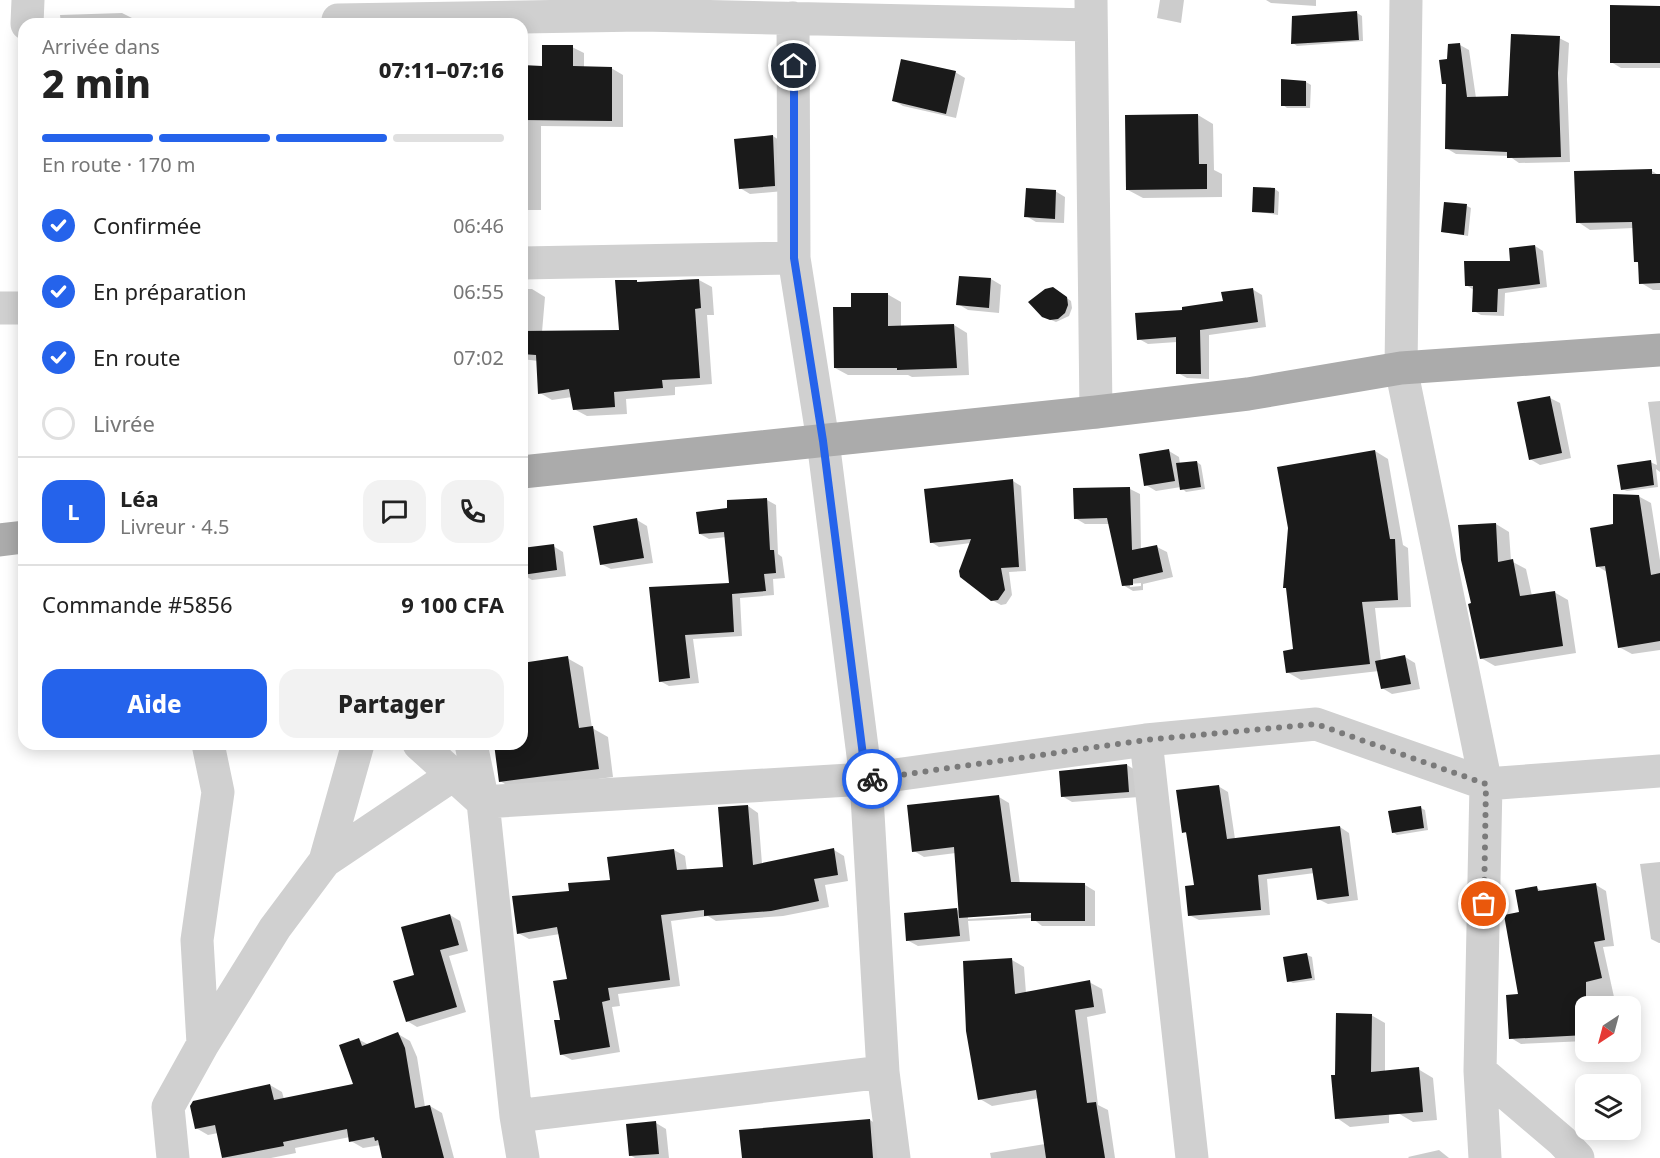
<!DOCTYPE html>
<html lang="fr">
<meta charset="utf-8">
<style>
:root{--surface:#fff;--page:#f2f2f2;--text:#222;--muted:#767676;--line:#e0e0e0;--accent:#2563eb}
body{margin:0;font-family:"Noto Sans",sans-serif;background:var(--page);color:var(--text);height:100vh;display:flex;flex-direction:column;font-size:22px;white-space:nowrap}
*{box-sizing:border-box;margin:0}
p{font-size:20px;color:var(--muted)}
.icon{flex:none;width:33px;height:33px;fill:none;stroke:currentColor;stroke-width:2;stroke-linecap:round;stroke-linejoin:round}
.map{position:relative;flex:1;overflow:hidden}
.side{position:absolute;left:18px;top:18px;width:510px;height:732px;display:flex;flex-direction:column;background:var(--surface);border-radius:18px;box-shadow:0 3px 15px #0003}
.side>*{flex:none}
.needle{width:39px;rotate:216deg}
.controls{position:absolute;left:1575px;top:996px;display:grid;gap:12px}
.controls a{display:grid;place-items:center;width:66px;height:66px;border-radius:12px;background:var(--surface);box-shadow:0 3px 15px #0003;font-size:30px}
.pin{position:absolute;display:grid;place-items:center;width:51px;height:51px;color:#fff;margin:-26px;border:3px solid #fff;border-radius:50%;box-shadow:0 2px 6px #0007}
.courier{position:absolute;display:grid;place-items:center;width:60px;height:60px;margin:-30px;border:4px solid #2563eb;border-radius:50%;background:#fff;color:#222;box-shadow:0 2px 8px #0007}
.headline em{font-style:normal;font-weight:800}
.headline div{display:flex;flex-direction:column-reverse}
.headline{display:flex;align-items:center;justify-content:space-between;height:102px;padding:0 24px}
h1{font-size:39px;font-weight:800;line-height:45px}
.bar{display:grid;grid-template-columns:repeat(4,1fr);gap:9px 6px;align-content:center;height:72px;padding:0 24px}
.bar i{height:8px;border-radius:4px;background:var(--line)}
.bar .selected{background:var(--accent)}
.bar p{grid-column:span 4}
.line{display:flex;align-items:center;gap:15px;padding:0 24px;border-top:2px solid var(--line)}
.line div{flex:1}
.round{display:grid;place-items:center;flex:none;width:63px;height:63px;border-radius:18px;background:var(--page)}
ol{padding:0 24px;list-style:none}
li{display:flex;align-items:center;gap:18px;height:66px}
li p{margin-inline-start:auto}
li .icon{padding:6px;border-radius:50%;background:var(--accent);color:#fff;stroke-width:4}
li:last-child{color:var(--muted)}
li i{width:33px;height:33px;border:3px solid var(--line);border-radius:50%}
.primary-button{display:flex;gap:12px;margin-top:auto;padding:12px 24px}
.primary-button a{flex:1;height:69px;border-radius:18px;background:var(--accent);color:#fff;font-size:24px;font-weight:800;line-height:69px;text-align:center}
.primary-button a+a{background:var(--page);color:var(--text)}
.map>svg:first-child{display:block}
.shadow{fill:#0003;fill-rule:evenodd}
.building{fill:#1a1a1a}
.lines{fill:none;stroke-linecap:round;stroke-linejoin:round}
.minor{stroke:#d0d0d0;stroke-width:33}
.major{stroke:#ababab;stroke-width:33}
.done{stroke:#7a7a7a;stroke-width:6;stroke-dasharray:0 10.8}
.route{stroke:#2563eb;stroke-width:8}
</style>
<div class="map">
<svg width="1660" height="1158" viewBox="0 0 1660 1158">
<rect width="100%" height="100%" fill="#fff"/>
<!-- shadow -->
<path class="shadow" d="M1160,0H1184L1181,23L1157,18Z
M1266,0H1316V6L1271,3Z
M1660,7V68H1621L1611,62Z
M122,13L132,18L133,24H61L60,15Z
M1357,13L1362,16L1363,41L1297,46L1293,43Z
M1559,38L1569,43L1567,79L1570,162L1519,163L1509,156L1456,154L1446,148L1448,86L1443,83L1449,60L1460,45L1469,50L1476,98L1510,97Z
M572,47L584,53V68H611L623,75V127L541,126V210H522V67H543Z
M955,72L965,78L956,118L903,106L893,100Z
M1306,82L1311,85L1310,108H1287L1283,105Z
M1198,115L1213,124L1214,170L1222,174V197L1143,198L1128,190Z
M773,136L782,142L784,191L750,194L740,188Z
M1652,171L1660,176V290H1653L1641,283L1639,263L1635,261L1633,228L1590,230L1578,222Z
M1275,189L1279,192L1278,215L1254,211Z
M1055,191L1065,197L1064,223L1036,222L1026,216Z
M1467,206L1471,208L1468,236L1442,232Z
M1535,246L1543,251L1547,287L1505,293L1504,316L1481,315L1474,311V290L1466,285L1512,263Z
M960,277L991,279L1001,285L999,313L968,310L958,304Z
M699,280L712,287L714,315H707L712,384L675,387V395L626,399L627,414L587,416L574,409L572,397L552,400L540,393L538,361L522,359V289H532L545,297L542,332L620,331L636,281L640,283Z
M1252,289L1262,295L1266,327L1209,335V379L1187,378L1178,373L1177,342L1148,344L1139,339Z
M1058,292L1071,301L1072,308L1069,316L1056,322L1049,319Z
M887,294L901,302V327L954,325L967,333L969,375L912,377L908,375H848L835,368L853,308Z
M1550,398L1560,403L1571,458L1540,465L1530,459Z
M1660,401V472L1656,469L1658,487L1627,491L1622,489L1650,462L1657,465L1648,402Z
M1169,451L1179,457L1180,464L1197,462L1201,465L1205,489L1186,492L1181,487L1156,491L1146,485Z
M1375,451L1388,459L1403,545L1408,548L1411,607L1375,608L1381,661L1405,657L1415,663L1420,689L1392,694L1382,688L1379,671L1301,680L1287,672Z
M1013,481L1021,486L1026,571L1009,572L1012,595L1006,604L1001,605L992,600L971,543L939,547L931,542Z
M1130,489L1140,494L1141,550L1157,547L1167,552L1173,577L1143,584V590L1133,591L1123,585L1110,524H1085L1075,518ZM1141,583V586L1130,587V584Z
M1638,496L1651,503L1660,560V650L1632,654L1619,647L1607,572L1597,566L1614,525Z
M767,500L776,505L778,554L782,557L785,578L773,579L774,595L740,598L742,636L693,639L699,683L669,686L660,681L651,588L731,584L726,537L709,539L700,534L729,510Z
M637,520L647,526L653,563L611,569L601,564Z
M1496,524L1509,532L1511,561L1526,569L1532,596L1554,592L1568,600L1576,653L1495,666L1481,658L1473,605Z
M522,532L525,549L553,546L563,552L566,576L532,580L522,574Z
M567,658L583,667L592,728L608,737L613,777L515,790L500,781L495,744H522V664Z
M1127,765L1137,771L1139,797L1072,802L1062,796Z
M1218,786L1228,792L1235,839L1340,827L1349,833L1358,900L1328,904L1318,899L1315,873L1267,879L1270,915L1199,920L1189,915L1196,886L1188,834L1183,832Z
M999,797L1009,803L1020,884L1085,885L1095,891V926H1042L1032,918L968,921L970,941L918,946L907,940L957,910L960,911L956,853L924,857L914,851ZM1038,911L1039,914L968,919V916Z
M748,806L758,813L762,864L834,850L844,856L848,881L825,885L829,907L783,916L716,921L708,916L671,921L680,986L618,994L620,1006L612,1007L620,1052L572,1060L561,1054L562,1021L569,980L560,934L529,939L518,933L570,892L612,881L674,850L685,856L687,871L725,868Z
M1421,808L1425,810L1428,830L1397,835L1393,832Z
M1660,862V943H1659L1651,939L1640,864Z
M1596,885L1606,891L1614,946L1603,947L1616,1006H1586V1041L1521,1044L1511,1038L1520,996V913L1537,888L1543,892Z
M450,915L460,921L468,951L449,956L466,1012L417,1027L407,1021L416,976Z
M1307,955L1312,957L1315,980L1293,983L1289,981Z
M1012,960L1024,967L1026,993L1089,982L1102,989L1106,1013L1087,1017L1098,1105L1108,1110L1115,1158H991L990,1153L1045,1144L1039,1098L992,1106L980,1099Z
M1371,1015L1385,1023V1079L1389,1081V1123L1350,1127L1337,1118V1076Z
M398,1034L410,1041L417,1057L425,1107L430,1106L442,1113L454,1158H384L381,1145L363,1148L351,1141L350,1137L295,1148L296,1153L271,1158H224L218,1133L208,1135L196,1128L270,1085L282,1092L284,1099L356,1085L358,1039L369,1045Z
M1418,1069L1433,1078L1437,1120L1413,1122L1398,1113Z
M870,1120L881,1127L884,1158H743Z
M656,1123L666,1129L669,1158H635L630,1155Z
M1439,1150L1449,1158H1409L1408,1157Z"/>
<!-- building -->
<path class="building" d="M1610,5L1660,6V63H1610Z
M1357,11L1359,40L1291,44L1292,16Z
M1511,34L1560,36L1558,73L1561,157L1507,158V152L1445,149L1446,84H1442L1439,60L1447,59L1448,44L1460,43L1467,97L1508,96Z
M542,45H573V66L612,67V121L522,120V65L542,66Z
M901,59L956,71L946,114L892,101Z
M1281,79L1306,81V106H1281Z
M1198,114L1199,164H1207V189L1126,190L1125,115Z
M773,135L775,186L739,189L734,139Z
M1652,169V174H1660V283L1639,284L1638,262H1634L1632,222L1576,223L1574,171Z
M1253,187L1275,188L1274,213L1252,212Z
M1026,188L1056,190L1055,219L1024,217Z
M1444,202L1467,204L1464,235L1441,232Z
M1535,245L1540,284L1498,289L1497,312H1472L1473,286H1465L1464,261H1510L1509,248Z
M959,276L991,278L989,308L956,305Z
M699,279L701,308L695,309L700,378L662,380L663,388L614,392L615,407L573,410L569,389L538,394L536,355L522,354V331L619,330L615,280H637V282Z
M1053,287L1067,297L1068,305L1065,313L1058,319L1050,320L1042,317L1028,302L1045,289Z
M1253,288L1258,322L1200,330L1201,374H1176V337L1137,340L1135,313L1182,310V307L1223,301L1221,292Z
M851,293H888V326L954,324L957,368L897,370V368H834L833,307H851Z
M1550,396L1562,453L1529,460L1517,402Z
M1169,449L1175,481L1144,486L1139,454Z
M1375,450L1390,539H1395L1398,600L1362,602L1370,664L1286,673L1283,651L1293,649L1286,588H1283L1288,528L1277,467Z
M1651,460L1654,485L1621,490L1617,465Z
M1197,461L1201,487L1180,490L1176,463Z
M1013,479L1019,567L1001,568L1005,590L998,600L991,601L960,577L959,571L971,539L930,543L924,489Z
M1130,487L1132,550L1157,545L1163,572L1133,579V585L1122,586L1107,518L1074,519L1073,488Z
M1613,494L1639,495L1651,575L1660,573V641L1618,648L1605,566L1596,567L1590,528L1613,524Z
M767,498L770,550H774L776,573L764,574L766,591L732,594L734,632L685,635L690,678L659,682L649,587L729,583L724,532L699,534L696,512L727,508V500Z
M637,518L644,558L600,565L593,526Z
M1496,523L1498,562L1513,559L1520,596L1555,591L1563,646L1480,659L1468,604L1471,603L1461,560L1458,525Z
M554,544L557,570L522,575V548Z
M1405,655L1411,684L1381,689L1375,661Z
M568,656L579,728L593,726L599,769L499,782L494,744H522V663Z
M1127,764L1129,792L1061,797L1059,771Z
M1219,785L1227,839L1340,826L1349,896L1317,900L1312,868L1258,875L1261,910L1188,916L1185,886L1194,885L1186,832L1182,833L1176,790Z
M999,795L1011,882L1085,883V921H1031V913L959,918L954,847L912,852L907,805Z
M748,805L753,865L834,848L838,875L814,879L819,901L771,911L704,916V910L661,915L670,980L608,988L610,1000L602,1002L610,1047L560,1055L554,1020H560L553,981L567,979L557,927L517,934L512,896L569,891L568,883L610,880L607,857L674,849L677,870L723,867L718,807Z
M1421,806L1424,828L1392,833L1388,811Z
M1596,883L1605,940L1594,942L1602,978L1586,982V1035L1509,1039L1506,995L1518,994L1504,915L1519,912L1515,890L1537,886L1538,891Z
M957,908L960,936L906,941L904,913Z
M450,914L459,945L440,950L457,1007L406,1022L393,981L414,975L401,927Z
M1307,953L1312,978L1287,982L1283,957Z
M1012,958L1015,994L1090,980L1094,1007L1075,1010L1087,1103L1096,1102L1105,1158H1046L1036,1090L978,1100L966,1031L963,961Z
M1336,1013L1372,1014L1371,1072L1419,1067L1423,1112L1335,1119L1331,1075H1335Z
M398,1032L405,1048L415,1108L430,1105L444,1158H382L378,1140L375,1141L374,1137L349,1142L347,1129L283,1142L284,1146L222,1158L215,1125L195,1129L190,1106L193,1101L270,1084L274,1100L353,1084L339,1045L359,1038L362,1046Z
M870,1119L873,1158H742L739,1130Z
M656,1121L659,1154L629,1156L626,1124Z"/>
<g class="lines">
<!-- minor -->
<path class="minor" d="M1091,0L1096,412
M1406,0L1401,368L1486,784L1480,1071L1485,1158
M793,18L794,258L823,441L866,779L883,1072L894,1158
M338,20L642,15L1091,25
M27,24L28,0
M522,263L794,258
M0,308H24
M1146,740L1192,1158
M419,744L483,802L866,779L1146,740L1316,724L1486,784L1660,771
M471,744L483,802L516,1116L523,1158
M325,861L358,744
M203,1044L275,928L325,861L453,775
M1480,1071L1562,1141L1578,1158
M516,1116L883,1072
M173,1158L168,1107L203,1044L197,940L218,792L208,744"/>
<!-- major -->
<path class="major" d="M522,472L1096,412L1248,394L1401,368L1660,350
M0,540L24,537"/>
</g>
<g class="lines">
<!-- done -->
<path class="done" d="M872,779L1146,740L1316,724L1486,784L1484,904"/>
<!-- route -->
<path class="route" d="M794,66V258L823,441L866,779H872"/>
</g>
</svg>
<div class="controls">
<a><svg class="needle" viewBox="-14 -14 28 28"><path d="M0-13l5 13h-10z" fill="#e53935"/><path d="M0 13l5-13h-10z" fill="#767676"/></svg></a>
<a><svg class="icon" aria-label="layers" viewBox="0 0 24 24"><path d="M12 4l9 5-9 5-9-5zM3 14l9 5 9-5"/></svg></a>
</div>
<div class="pin" style="left:1484px;top:904px;background:#ea580c"><svg class="icon" aria-label="bag" viewBox="0 0 24 24"><path d="M5 8h14l-1 12H6zM9 8a3 3 0 0 1 6 0"/></svg></div>
<div class="pin" style="left:794px;top:66px;background:#1f2937"><svg class="icon" aria-label="home" viewBox="0 0 24 24"><path d="M3 11l9-7 9 7M6 9v11h12V9"/></svg></div>
<div class="courier" style="left:872px;top:779px"><svg class="icon" aria-label="bike" viewBox="0 0 24 24"><circle cx="6" cy="16" r="4"/><circle cx="18" cy="16" r="4"/><path d="M6 16l4-8h5l3 8M10 8l3 8H6M13 5h3"/></svg></div>
<section class="side">
<div class="headline"><div><h1>2 min</h1><p>Arrivée dans</p></div><em>07:11–07:16</em></div>
<div class="bar"><i class="selected"></i><i class="selected"></i><i class="selected"></i><i></i><p>En route · 170 m</p></div>
<ol>
<li><svg class="icon" aria-label="check" viewBox="0 0 24 24"><path d="M5 12l5 5 9-10"/></svg>Confirmée<p>06:46</p></li>
<li><svg class="icon" aria-label="check" viewBox="0 0 24 24"><path d="M5 12l5 5 9-10"/></svg>En préparation<p>06:55</p></li>
<li><svg class="icon" aria-label="check" viewBox="0 0 24 24"><path d="M5 12l5 5 9-10"/></svg>En route<p>07:02</p></li>
<li><i></i>Livrée</li>
</ol>
<div class="line" style="height:108px"><b class="round" style="background:var(--accent);color:#fff">L</b><div><b>Léa</b><p>Livreur · 4.5</p></div><a class="round"><svg class="icon" aria-label="chat" viewBox="0 0 24 24"><path d="M4 5h16v11H9l-5 4z"/></svg></a><a class="round"><svg class="icon" aria-label="phone" viewBox="0 0 24 24"><path d="M5 4h4l2 5-3 2q2 4 5 5l2-3 5 2v4C11 20 4 13 5 4z"/></svg></a></div>
<div class="line" style="height:78px"><div>Commande #5856</div><b>9 100 CFA</b></div>
<div class="primary-button"><a>Aide</a><a>Partager</a></div>
</section>
</div>
